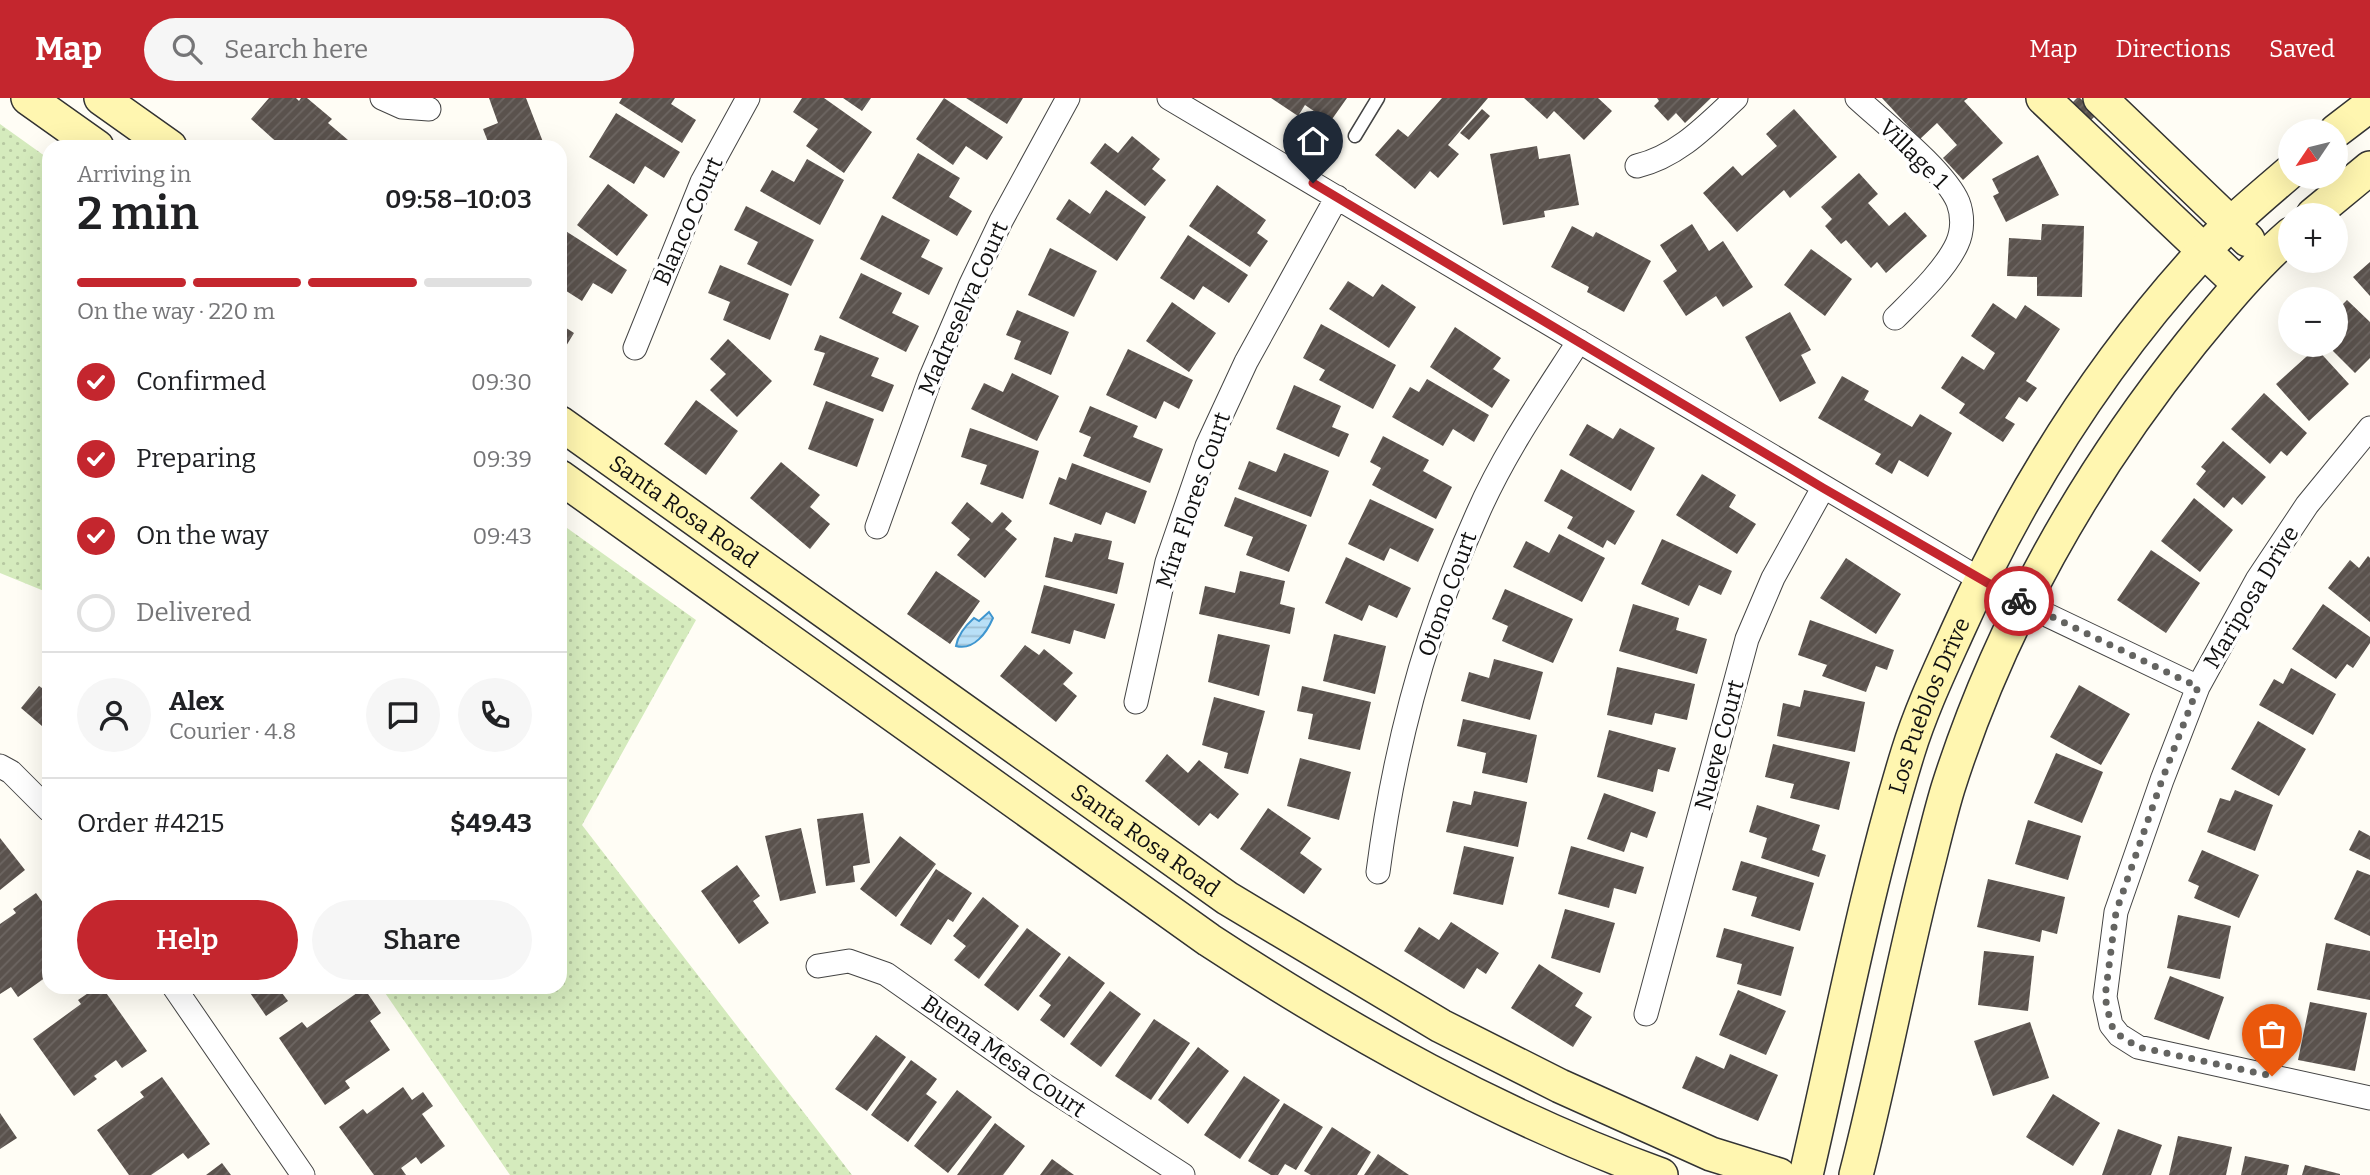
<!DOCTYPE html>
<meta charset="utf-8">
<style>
:root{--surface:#fff;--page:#f6f6f6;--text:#202124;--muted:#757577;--line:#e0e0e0;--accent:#c4262e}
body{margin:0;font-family:Bitter,serif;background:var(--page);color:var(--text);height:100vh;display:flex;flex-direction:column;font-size:26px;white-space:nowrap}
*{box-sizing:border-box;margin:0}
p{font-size:23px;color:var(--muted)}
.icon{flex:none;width:38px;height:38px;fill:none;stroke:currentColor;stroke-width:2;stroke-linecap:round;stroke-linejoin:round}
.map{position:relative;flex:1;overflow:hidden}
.sheet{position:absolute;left:42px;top:42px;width:525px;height:854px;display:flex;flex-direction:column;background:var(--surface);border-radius:21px;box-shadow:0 7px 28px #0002}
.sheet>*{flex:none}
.needle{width:46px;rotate:235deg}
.fabs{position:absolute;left:2278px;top:21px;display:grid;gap:14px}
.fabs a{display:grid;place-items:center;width:70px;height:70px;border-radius:50%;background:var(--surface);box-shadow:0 7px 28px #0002;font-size:35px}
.pin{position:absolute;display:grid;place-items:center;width:60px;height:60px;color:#fff;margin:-72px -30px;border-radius:50% 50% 50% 0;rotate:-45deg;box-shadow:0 0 7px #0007}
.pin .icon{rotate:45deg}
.courier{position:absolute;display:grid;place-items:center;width:70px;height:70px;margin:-35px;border:5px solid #c4262e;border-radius:50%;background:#fff;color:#222;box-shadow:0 2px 9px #0007}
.head em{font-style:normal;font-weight:600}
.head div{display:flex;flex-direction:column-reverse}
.head{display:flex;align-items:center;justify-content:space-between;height:119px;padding:0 35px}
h1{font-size:46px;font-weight:600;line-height:52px}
.bar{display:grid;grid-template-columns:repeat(4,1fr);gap:10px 7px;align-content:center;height:84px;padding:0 35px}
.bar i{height:9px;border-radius:5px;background:var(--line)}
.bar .selected{background:var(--accent)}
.bar p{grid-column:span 4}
.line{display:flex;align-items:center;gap:18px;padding:0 35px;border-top:2px solid var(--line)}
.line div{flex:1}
.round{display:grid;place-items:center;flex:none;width:74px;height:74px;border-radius:37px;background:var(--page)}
ol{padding:0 35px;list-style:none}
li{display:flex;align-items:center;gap:21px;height:77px}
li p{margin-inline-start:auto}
li .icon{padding:7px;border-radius:50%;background:var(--accent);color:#fff;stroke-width:4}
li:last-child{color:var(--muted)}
li i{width:38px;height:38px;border:4px solid var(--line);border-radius:50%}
.primary-button{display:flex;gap:14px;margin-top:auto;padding:14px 35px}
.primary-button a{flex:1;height:80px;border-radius:42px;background:var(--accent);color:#fff;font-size:28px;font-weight:600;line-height:80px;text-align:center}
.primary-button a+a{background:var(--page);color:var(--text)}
header{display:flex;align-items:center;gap:42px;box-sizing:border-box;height:98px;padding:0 35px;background:var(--accent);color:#fff}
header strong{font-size:33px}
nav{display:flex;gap:38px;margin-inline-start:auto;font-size:24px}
.search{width:490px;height:63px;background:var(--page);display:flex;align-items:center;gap:18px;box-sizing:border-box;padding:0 24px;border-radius:38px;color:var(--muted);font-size:26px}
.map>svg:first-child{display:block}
.park{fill:url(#park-dots)}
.water{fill:url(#water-rules);stroke:#3f96cf;stroke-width:2}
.building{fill:url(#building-hatch)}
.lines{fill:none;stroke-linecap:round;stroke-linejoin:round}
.lane-casing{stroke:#444;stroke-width:15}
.street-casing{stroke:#444;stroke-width:25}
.secondary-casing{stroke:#333;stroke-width:36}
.lane{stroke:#fff;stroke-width:12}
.street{stroke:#fff;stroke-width:23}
.secondary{stroke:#fff6b0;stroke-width:33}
.done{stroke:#646461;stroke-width:7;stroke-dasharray:0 12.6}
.route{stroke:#c4262e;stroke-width:9}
.labels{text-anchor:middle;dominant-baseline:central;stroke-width:7;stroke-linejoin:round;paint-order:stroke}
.street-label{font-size:23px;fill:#111;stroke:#fff}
</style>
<header>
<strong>Map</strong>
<div class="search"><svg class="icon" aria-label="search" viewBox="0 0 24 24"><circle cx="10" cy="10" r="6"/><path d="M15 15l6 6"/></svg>Search here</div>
<nav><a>Map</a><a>Directions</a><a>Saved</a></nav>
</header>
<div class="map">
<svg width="2370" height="1077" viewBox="0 0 2370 1077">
<defs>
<pattern id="park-dots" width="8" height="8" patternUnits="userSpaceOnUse" patternTransform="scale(1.75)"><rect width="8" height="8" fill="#d5ebbd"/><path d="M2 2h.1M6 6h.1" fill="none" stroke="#b6c8a1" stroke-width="1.8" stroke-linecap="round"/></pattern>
<pattern id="water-rules" width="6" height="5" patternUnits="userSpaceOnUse" patternTransform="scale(1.75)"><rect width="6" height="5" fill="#b9e0f7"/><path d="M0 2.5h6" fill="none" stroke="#9ebfd3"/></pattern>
<pattern id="building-hatch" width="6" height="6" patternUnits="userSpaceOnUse" patternTransform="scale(1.75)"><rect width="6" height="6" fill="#5a524d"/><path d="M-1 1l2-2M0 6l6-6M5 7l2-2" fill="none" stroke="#6d6662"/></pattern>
</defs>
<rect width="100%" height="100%" fill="#fffdf5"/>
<!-- park -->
<path class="park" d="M0,26L49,61V495L0,475Z
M560,425L696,522L582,727L852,1077H510L381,889H560Z"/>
<!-- water -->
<path class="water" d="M989,514L993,520C987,534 974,553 956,548C958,536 965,528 974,520L979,523Z"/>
<!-- building -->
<path class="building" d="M269,0H296L299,3L301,0H307L332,21L328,25L348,42L342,49H282L251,21Z
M489,0H526L543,44L530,49H490L483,31L498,25Z
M622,0H675L671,6L696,22L682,45L619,5Z
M802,0H824L872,34L844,75L806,48L818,31L793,14Z
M843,0H871L862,13Z
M944,0L1003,39L987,62L966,48L953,67L916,41Z
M966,0H1023L1007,26Z
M1271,0H1347L1330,24L1305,7L1298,18Z
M1442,0H1488L1448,47L1459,56L1438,80L1430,73L1415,91L1375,57L1398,31L1408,39Z
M1524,0H1598L1612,13L1584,42L1554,13L1547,21Z
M1657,0H1711L1685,25L1676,15L1668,23L1654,8L1659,3Z
M1882,0H1968L1964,3L2003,45L1963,82L1943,60L1957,47L1937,25L1920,41Z
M2077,0H2080L2097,16L2087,26L2069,8Z
M1482,11L1490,18L1469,42L1460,35Z
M1794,11L1837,59L1790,100L1784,92L1737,134L1703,95L1733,68L1742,78L1777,48L1766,36Z
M616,15L680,54L664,80L645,68L634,86L589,59Z
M1132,38L1160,61L1152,71L1166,82L1145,108L1090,65L1105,45L1118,55Z
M1537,48L1539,61L1570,56L1579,107L1544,113L1545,119L1503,127L1490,56Z
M918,55L960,80L949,99L972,113L957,138L892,100Z
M2038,57L2059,97L2006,124L1993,98L1999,95L1992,81Z
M807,61L844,82L820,127L760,93L772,72L794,84Z
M1859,75L1878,96L1868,105L1889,128L1905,114L1927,138L1886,175L1877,164L1871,170L1846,142L1841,146L1825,128L1832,121L1821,109Z
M608,86L648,117L617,158L577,127Z
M1217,87L1266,122L1257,135L1268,143L1250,169L1189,128Z
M1106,92L1146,119L1117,163L1056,121L1069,101L1090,116Z
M746,108L814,142L791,188L747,166L758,144L734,132Z
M882,117L930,142L921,159L943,170L929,197L860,161Z
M1692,126L1709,153L1723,143L1753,189L1723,209L1716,198L1686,218L1663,183L1677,173L1660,147Z
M2042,126L2084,128L2082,199L2037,198V179L2007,178L2009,140L2041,142Z
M1572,128L1593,139L1596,134L1651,163L1624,214L1587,194L1589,189L1551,169Z
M564,132L627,172L612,196L593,185L582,203L560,189V139Z
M1188,137L1248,177L1229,205L1203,188L1194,202L1160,180Z
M1050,150L1097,173L1074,219L1028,197Z
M1811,151L1852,181L1825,218L1784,187Z
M2370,164V198L2353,179Z
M720,167L789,196L770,242L723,222L730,204L708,195Z
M861,175L902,195L892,215L919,228L906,254L839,220Z
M1348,183L1373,199L1382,186L1416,209L1389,250L1329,211Z
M2347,202L2370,224V260L2355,275L2327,247H2336V213Z
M1172,204L1216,235L1189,274L1146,243Z
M1993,205L2016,221L2025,207L2060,231L2026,283L2037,290L2027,304L2019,299L2005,320L2015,326L2003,344L1959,315L1965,306L1941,290L1962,258L1984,272L1995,255L1971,238Z
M1017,212L1069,234L1051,277L1014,261L1021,243L1006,237Z
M1790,214L1811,252L1801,257L1816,285L1780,304L1745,239Z
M560,226L574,235L560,258Z
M1321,226L1396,267L1373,311L1319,282L1325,272L1303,260Z
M1455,229L1501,260L1493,271L1510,282L1492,310L1430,269Z
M820,237L879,260L871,278L894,287L883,314L813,287L825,255L814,252Z
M728,241L772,283L737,319L710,292L726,276L710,261Z
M2316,250L2349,286L2309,323L2276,286Z
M1128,251L1193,282L1179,311L1164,303L1156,321L1106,297Z
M1012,275L1059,298L1037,343L971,311L984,285L1003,294Z
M1842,278L1869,293L1864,302L1912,329L1920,316L1952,335L1928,379L1899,362L1892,376L1875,366L1881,356L1818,320Z
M1427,281L1489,317L1474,344L1453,331L1443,348L1392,319L1410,289L1419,294Z
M1294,287L1341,308L1332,329L1349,336L1339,359L1276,331Z
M2264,295L2307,335L2287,358L2281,353L2270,366L2231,331Z
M696,302L738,333L706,377L664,346Z
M826,303L874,321L857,369L808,351Z
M1090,308L1138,328L1133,339L1163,351L1150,385L1083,358L1091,339L1079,334Z
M1587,326L1613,341L1620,330L1655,350L1631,393L1569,357Z
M970,330L1039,353L1023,401L980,386L987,367L961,359Z
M1383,338L1429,362L1423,373L1452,389L1436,421L1372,387L1381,370L1370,364Z
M2223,343L2266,379L2242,407L2233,399L2224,410L2196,386L2206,373L2201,369Z
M1284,355L1329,373L1311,419L1238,391L1249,363L1276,374Z
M781,364L820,397L810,409L830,426L810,451L750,400Z
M1072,365L1147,393L1135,426L1106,414L1101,427L1049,406L1059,379L1066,382Z
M1561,371L1635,413L1615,447L1607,442L1603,450L1567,430L1573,419L1544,403Z
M1702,376L1736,397L1729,409L1756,426L1737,456L1676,417Z
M1235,399L1307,427L1289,474L1246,457L1253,439L1224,428Z
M2194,400L2233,432L2200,474L2161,443Z
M1370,401L1434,431L1418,464L1390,450L1384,463L1348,446Z
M967,404L992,425L1002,414L1012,423L1005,431L1017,441L985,480L957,457L970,441L951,425Z
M1075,435L1112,443L1108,461L1124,465L1117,496L1045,479L1054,439L1072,444Z
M1559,436L1605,460L1582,504L1513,469L1526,443L1549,455Z
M1662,441L1732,473L1721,497L1699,487L1689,508L1641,486Z
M2151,452L2200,485L2166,535L2117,502Z
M2368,458L2370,460V524L2328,490L2350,462L2359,470Z
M1346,459L1411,490L1397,520L1369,507L1362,523L1325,505Z
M1846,460L1901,496L1876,536L1820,500Z
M936,473L980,503L950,546L907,516Z
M1240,473L1285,483L1280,506L1295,510L1290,536L1199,516L1205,488L1235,495Z
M1044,487L1115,506L1105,541L1074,532L1070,546L1031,535Z
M1505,491L1573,521L1553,565L1502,543L1508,528L1492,521Z
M1633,506L1679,520L1676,532L1707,541L1697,576L1619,553Z
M2323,506L2370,539V545L2353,570L2347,566L2336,581L2292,551Z
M1810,522L1894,552L1887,572L1876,568L1866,594L1822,578L1827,567L1798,557Z
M1218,536L1270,547L1259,598L1208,584Z
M1334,536L1386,548L1375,596L1323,583Z
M1025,547L1039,557L1044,551L1073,575L1063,586L1077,598L1056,624L1000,578Z
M1494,561L1543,574L1530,622L1461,603L1469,574L1489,580Z
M1617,569L1695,586L1687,622L1655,615L1652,627L1607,617Z
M2291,570L2336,596L2313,637L2259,607L2274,581L2283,586Z
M49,587V634L21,610L39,588L45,592Z
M2079,587L2130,616L2101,667L2050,639Z
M1302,588L1371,604L1360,652L1308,641L1313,616L1297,613Z
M1804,592L1865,604L1855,654L1777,638L1783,605L1800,609Z
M1214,599L1265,613L1248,676L1224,670L1228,655L1202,647Z
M1463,621L1537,637L1527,685L1482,675L1486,655L1457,648Z
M2258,623L2306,651L2279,698L2231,671Z
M1609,632L1676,650L1669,674L1658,671L1653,694L1597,679Z
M1773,646L1850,664L1839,712L1790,700L1794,686L1765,679Z
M2056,655L2103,674L2082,725L2034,705Z
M1167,656L1188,675L1199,662L1239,696L1218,721L1210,715L1199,728L1145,683Z
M1300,660L1351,674L1339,722L1287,708Z
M2235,692L2273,707L2255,753L2207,734L2220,700L2230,703Z
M1474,693L1527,704L1518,749L1446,734L1453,703L1471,707Z
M1604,695L1656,714L1647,740L1631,734L1624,754L1587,741Z
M1757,707L1820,727L1812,752L1826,757L1819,779L1761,760L1767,740L1749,734Z
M1268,710L1311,740L1300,755L1322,771L1304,796L1240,751Z
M863,715L870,765L853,768L855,784L826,788L817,721Z
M2028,722L2081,738L2068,782L2015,766Z
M801,730L816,795L780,803L765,738Z
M2359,732L2370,738V762L2349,752Z
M900,738L936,766L896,819L860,791Z
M0,740L25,772L0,792Z
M1464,748L1514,759L1503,807L1453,796Z
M1571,748L1644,769L1636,796L1614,790L1609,810L1558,796Z
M2202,752L2259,777L2239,820L2194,800L2199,788L2188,783Z
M1741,763L1814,785L1800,833L1751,818L1757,799L1732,792Z
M737,767L760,798L753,803L769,825L739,846L701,793Z
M936,771L972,795L953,824L948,821L931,847L900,827Z
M2357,772L2370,777V838L2334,821Z
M1988,781L2065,799L2057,836L2042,832L2040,844L1977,829Z
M36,795L49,813V877L18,899L11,889L0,896V826L16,815L13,811Z
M983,799L1019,828L979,881L954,862L966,848L953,838Z
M1565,811L1615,825L1600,875L1551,860Z
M2178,817L2231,828L2220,881L2167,870Z
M1451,824L1499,855L1486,876L1477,870L1464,891L1404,853L1419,829L1439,842Z
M1027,830L1061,856L1018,913L984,887Z
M1724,830L1794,849L1781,898L1737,886L1742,866L1716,859Z
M2326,845L2370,853V902L2317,892Z
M1984,853L2034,858L2028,913L1978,907Z
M1069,858L1105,885L1064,940L1040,922L1051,907L1039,898Z
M1539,866L1583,895L1575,908L1592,919L1573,949L1511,910Z
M2170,878L2224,899L2209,942L2154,921Z
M97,889H102L147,953L122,970L116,962L94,978L97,981L74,998L33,941L81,906L78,902Z
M246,889H290L282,895L288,903L266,918Z
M364,890L381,915L370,923L390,952L345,983L350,990L325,1007L279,940L302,924L307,930Z
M1738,892L1786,913L1766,957L1719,937Z
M1110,893L1141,916L1101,969L1070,946Z
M2310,904L2367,915L2355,973L2298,962Z
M1154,921L1190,945L1151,1002L1115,978Z
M2030,924L2049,980L1993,998L1974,943Z
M876,937L906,959L867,1013L835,991Z
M1198,949L1229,973L1188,1026L1158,1002Z
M1730,956L1778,977L1758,1023L1682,990L1696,958L1724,971Z
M911,962L937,981L926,996L937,1004L908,1044L871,1017Z
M1244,978L1280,1002L1240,1061L1204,1037Z
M162,979L210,1046L188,1061L183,1055L151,1077H129L97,1032L144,999L140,994Z
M403,989L412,1002L423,994L433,1008L422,1016L445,1048L421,1066L416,1059L401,1070L406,1077H374L339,1029L363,1011L367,1016Z
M957,992L992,1019L948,1075L914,1048Z
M2053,996L2100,1025L2073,1068L2026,1039Z
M1284,1005L1323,1029L1296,1072L1285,1066L1278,1077H1271L1248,1063Z
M0,1015L17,1040L0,1051Z
M995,1025L1025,1048L1003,1077H957Z
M1332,1029L1371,1054L1357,1077H1311L1304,1073Z
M2118,1031L2162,1047L2151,1077H2102Z
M2178,1038L2232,1049L2226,1077H2169Z
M1378,1056L1409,1077H1364Z
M2245,1058L2289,1067L2287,1077H2241Z
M1052,1061L1074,1077H1040Z
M222,1065L231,1077H206Z
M2305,1067L2340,1076V1077H2302Z"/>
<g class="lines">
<defs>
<path id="lane" d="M1355,38L1378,0"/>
<path id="street" d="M382,0L402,9L429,11
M1169,0L1981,482L2024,506L2198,589
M1857,0C1884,25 1945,73 1958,104C1963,117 1963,133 1957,146C1945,172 1915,200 1895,220
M1637,68C1678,58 1706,28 1736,0
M635,250L702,84L748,0
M2370,330L2307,407L2257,482L2198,589L2162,682L2116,814L2105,899L2111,927L2119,937L2138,949L2370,1000
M877,429L930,281L970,188L1001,123L1068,0
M1136,604L1167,464L1207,348L1246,264L1337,99
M0,668L11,674L49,712
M1378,774C1394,651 1426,530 1477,417C1504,355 1543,299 1579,243
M818,868L849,863L886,876L1038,983L1183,1077
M174,889L303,1077
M1646,916L1747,541L1773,480L1823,390"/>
<g id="secondary">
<path d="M28,0L97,49"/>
<path d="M101,0L170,49"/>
<path d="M2043,0L2239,186"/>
<path d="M2100,0L2248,142"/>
<path d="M2336,33L2370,7"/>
<path d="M2313,117L2370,70"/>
<path id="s1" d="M560,325L1227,800L1441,928L1560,988L1711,1056L1779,1077"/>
<path d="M560,379L1209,842C1351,935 1501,1019 1661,1077"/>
<path id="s2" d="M1806,1077C1839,936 1865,793 1908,654C1921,612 1940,572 1958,532C2020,394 2100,266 2203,154C2229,125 2261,99 2291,73"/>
<path d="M1856,1077C1883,973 1902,866 1929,762C1935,738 1941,713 1948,690C1999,529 2085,377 2191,245C2223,206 2253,169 2291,136"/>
</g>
</defs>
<!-- lane casing -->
<use href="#lane" class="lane-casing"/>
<!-- street casing -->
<use href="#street" class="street-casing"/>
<!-- secondary casing -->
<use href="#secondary" class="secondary-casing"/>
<!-- lane -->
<use href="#lane" class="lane"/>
<!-- street -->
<use href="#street" class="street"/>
<!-- secondary -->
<use href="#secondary" class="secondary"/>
</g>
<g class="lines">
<!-- done -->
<path class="done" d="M2019,503L2198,589L2162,682L2116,814L2105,899L2111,927L2119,937L2138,949L2272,978"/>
<!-- route -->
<path class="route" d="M1313,85L1823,390L2019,503"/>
</g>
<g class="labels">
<!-- street labels -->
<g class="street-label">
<text transform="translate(1914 56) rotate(45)">Village 1</text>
<text transform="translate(688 123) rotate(-66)">Blanco Court</text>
<text transform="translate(963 210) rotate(-66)">Madreselva Court</text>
<text transform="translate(1193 402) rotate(-71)">Mira Flores Court</text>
<text stroke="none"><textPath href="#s1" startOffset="152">Santa Rosa Road</textPath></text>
<text transform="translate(1447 496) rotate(-70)">Otono Court</text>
<text transform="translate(2251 499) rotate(-59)">Mariposa Drive</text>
<text stroke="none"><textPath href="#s2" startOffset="486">Los Pueblos Drive</textPath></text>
<text transform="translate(1719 647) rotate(-75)">Nueve Court</text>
<text stroke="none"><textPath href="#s1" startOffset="719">Santa Rosa Road</textPath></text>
<text transform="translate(1004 958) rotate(35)">Buena Mesa Court</text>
</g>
</g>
</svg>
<div class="fabs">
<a><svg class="needle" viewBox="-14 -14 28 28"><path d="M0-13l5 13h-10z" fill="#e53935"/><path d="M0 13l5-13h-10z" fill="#757577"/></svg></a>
<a>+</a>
<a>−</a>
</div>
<div class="pin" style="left:2272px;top:978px;background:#ea580c"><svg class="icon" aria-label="bag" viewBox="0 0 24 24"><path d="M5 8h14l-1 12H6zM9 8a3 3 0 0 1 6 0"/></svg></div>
<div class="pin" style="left:1313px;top:85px;background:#1f2937"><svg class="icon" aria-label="home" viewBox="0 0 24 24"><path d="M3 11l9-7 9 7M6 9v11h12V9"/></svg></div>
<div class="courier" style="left:2019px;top:503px"><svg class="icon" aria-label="bike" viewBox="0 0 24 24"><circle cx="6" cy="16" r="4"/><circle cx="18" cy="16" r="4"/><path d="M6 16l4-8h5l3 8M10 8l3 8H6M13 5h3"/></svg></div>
<section class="sheet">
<div class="head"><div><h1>2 min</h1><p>Arriving in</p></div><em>09:58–10:03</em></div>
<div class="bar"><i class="selected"></i><i class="selected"></i><i class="selected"></i><i></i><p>On the way · 220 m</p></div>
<ol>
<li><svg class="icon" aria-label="check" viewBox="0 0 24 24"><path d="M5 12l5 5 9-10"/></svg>Confirmed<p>09:30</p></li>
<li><svg class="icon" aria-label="check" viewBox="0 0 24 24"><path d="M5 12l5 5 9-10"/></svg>Preparing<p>09:39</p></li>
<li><svg class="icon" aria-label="check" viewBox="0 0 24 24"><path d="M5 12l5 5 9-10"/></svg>On the way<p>09:43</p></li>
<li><i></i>Delivered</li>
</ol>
<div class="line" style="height:126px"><a class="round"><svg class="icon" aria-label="person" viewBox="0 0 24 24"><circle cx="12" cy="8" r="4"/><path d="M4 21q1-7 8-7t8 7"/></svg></a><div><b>Alex</b><p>Courier · 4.8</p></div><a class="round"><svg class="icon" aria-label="chat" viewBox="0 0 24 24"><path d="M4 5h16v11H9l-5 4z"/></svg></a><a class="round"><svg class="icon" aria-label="phone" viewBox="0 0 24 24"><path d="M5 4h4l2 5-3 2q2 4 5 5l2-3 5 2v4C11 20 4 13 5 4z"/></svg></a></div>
<div class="line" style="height:91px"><div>Order #4215</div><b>$49.43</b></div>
<div class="primary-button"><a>Help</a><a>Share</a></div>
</section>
</div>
